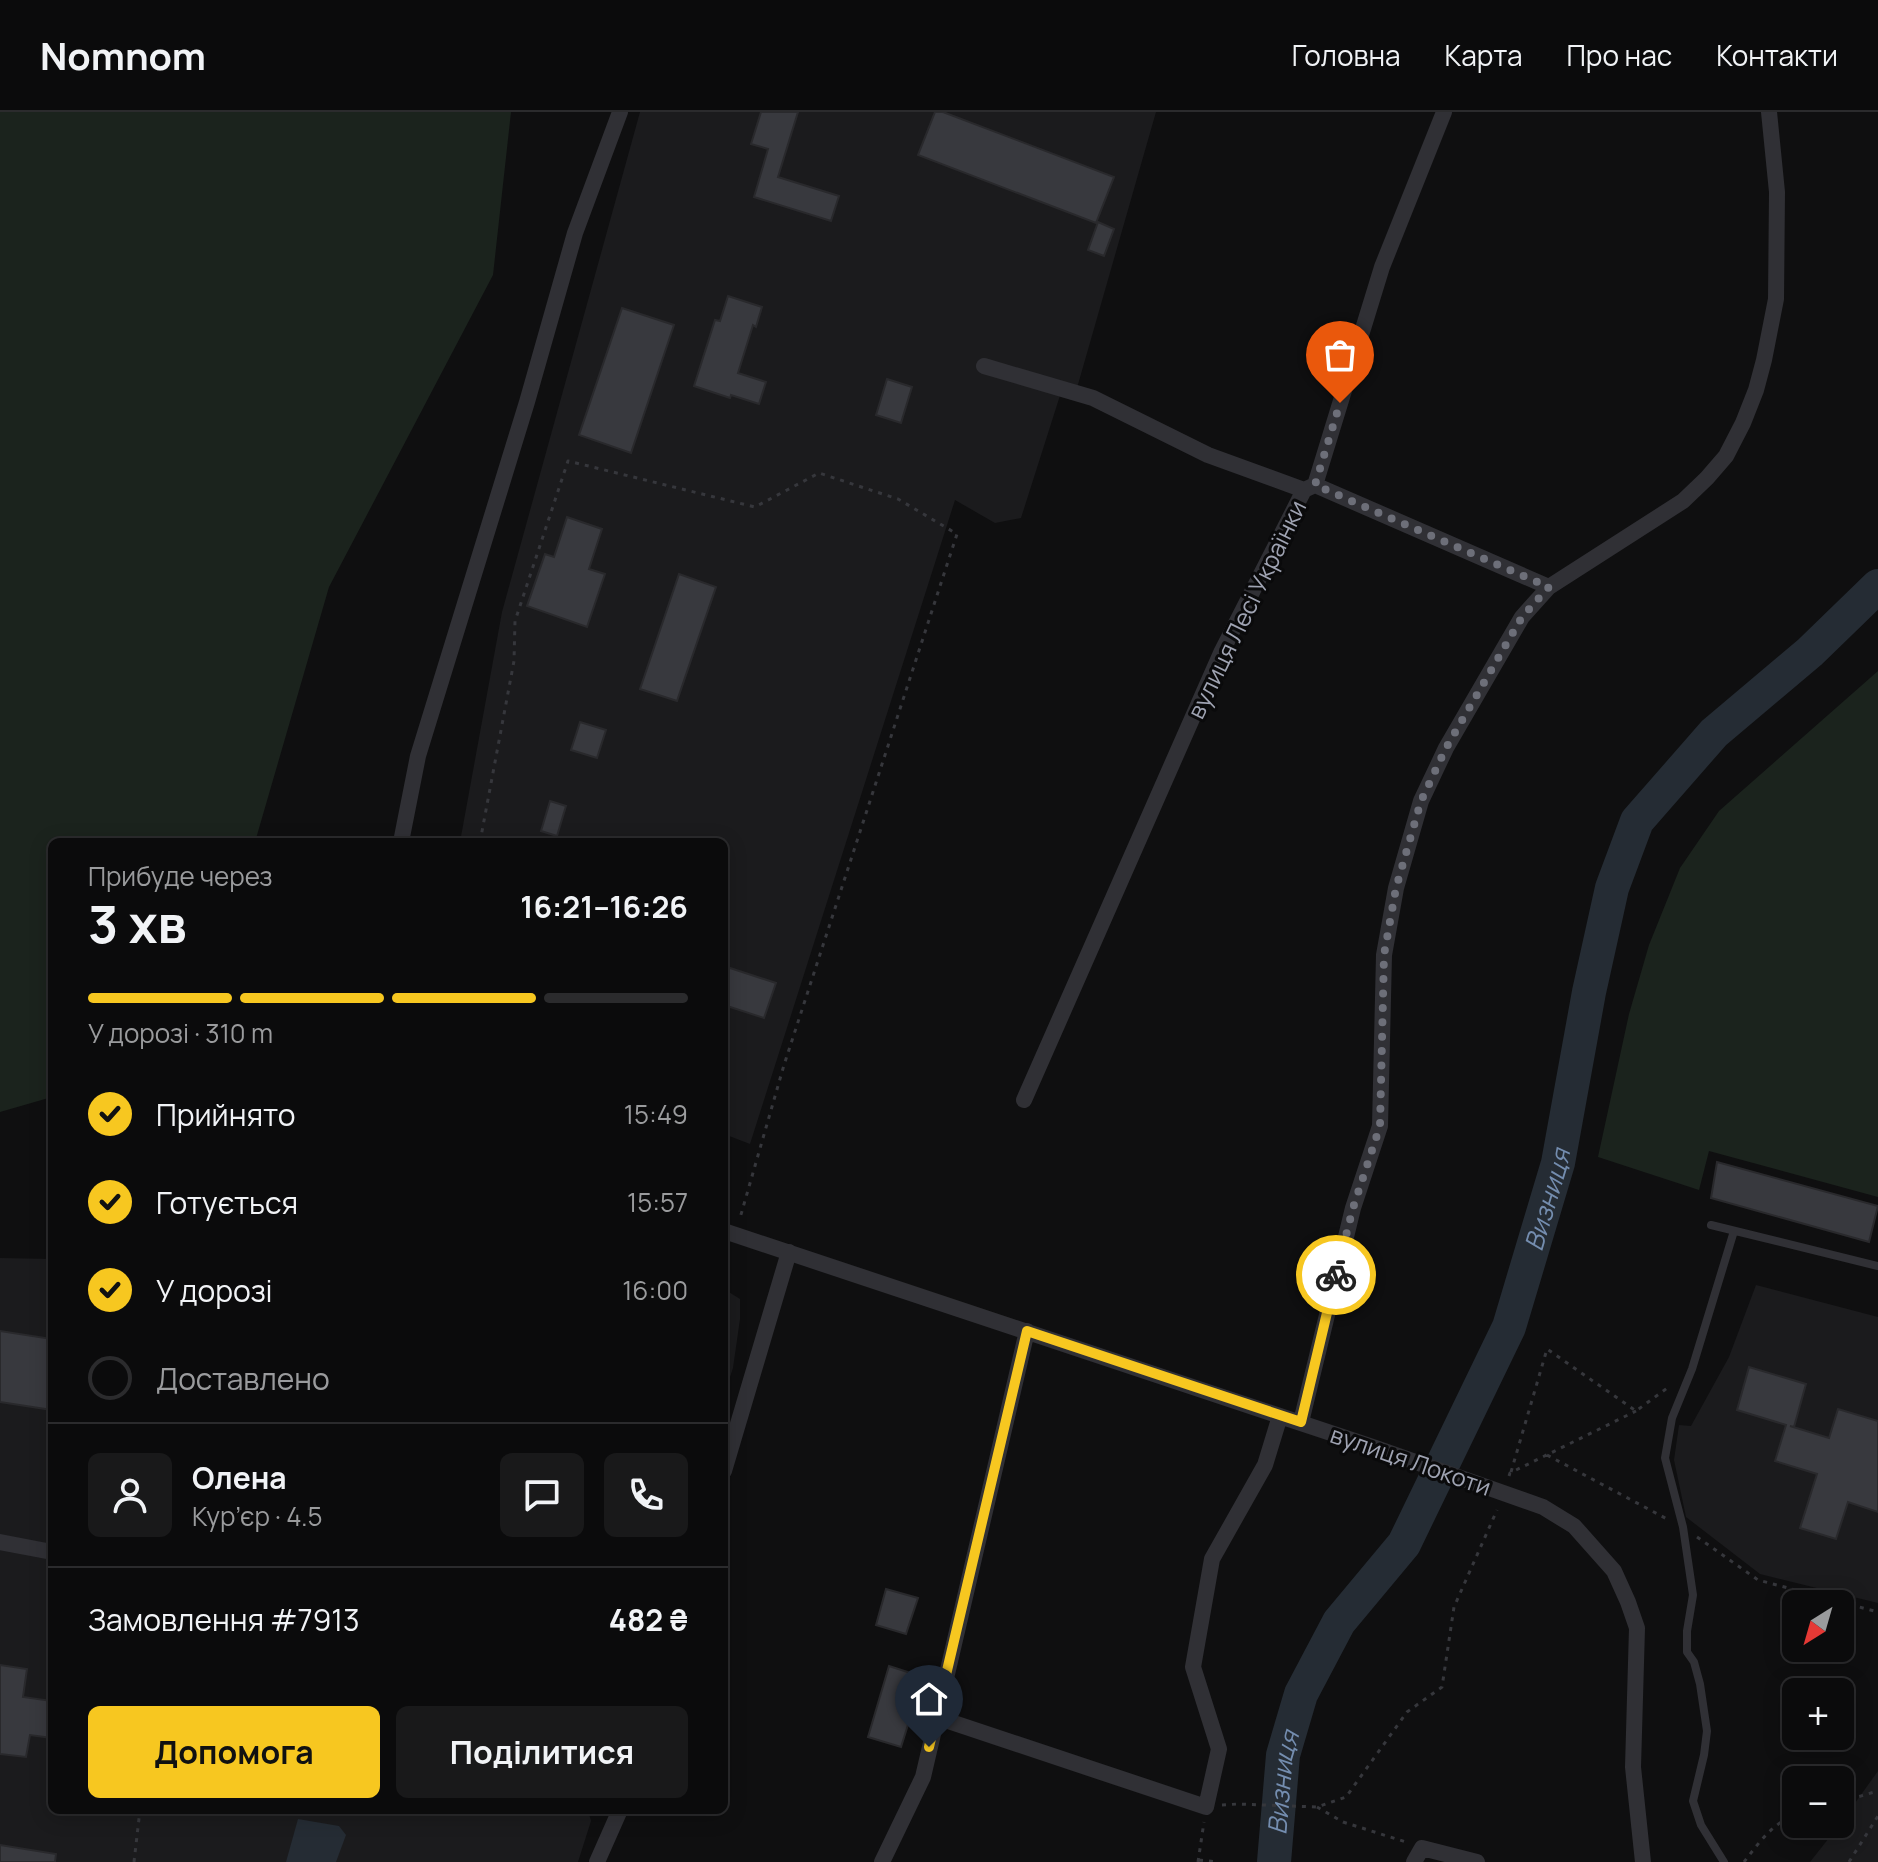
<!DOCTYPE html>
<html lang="uk">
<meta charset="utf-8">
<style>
:root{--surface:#0b0b0c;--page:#19191a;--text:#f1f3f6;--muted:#9a9b9d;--line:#2b2b2d;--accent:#f7c720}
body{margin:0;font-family:Manrope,sans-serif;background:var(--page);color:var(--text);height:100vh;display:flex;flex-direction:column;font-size:30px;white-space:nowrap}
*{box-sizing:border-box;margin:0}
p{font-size:26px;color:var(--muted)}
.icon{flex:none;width:44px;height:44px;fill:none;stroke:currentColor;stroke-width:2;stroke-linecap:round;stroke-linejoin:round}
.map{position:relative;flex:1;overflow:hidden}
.sheet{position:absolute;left:48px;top:726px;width:680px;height:976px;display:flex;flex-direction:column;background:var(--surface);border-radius:12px;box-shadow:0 4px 20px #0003,0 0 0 2px var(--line)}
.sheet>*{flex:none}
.needle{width:52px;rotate:217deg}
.fabs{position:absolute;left:1782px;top:1478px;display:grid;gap:16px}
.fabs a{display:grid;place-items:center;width:72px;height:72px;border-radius:12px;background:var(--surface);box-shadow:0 4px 20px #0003,0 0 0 2px var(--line);font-size:40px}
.pin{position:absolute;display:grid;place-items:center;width:68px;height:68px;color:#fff;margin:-82px -34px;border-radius:50% 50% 50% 0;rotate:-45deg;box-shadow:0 0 8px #0007}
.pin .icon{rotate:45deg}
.courier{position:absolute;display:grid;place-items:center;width:80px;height:80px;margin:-40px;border:6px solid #f7c720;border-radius:50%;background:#fff;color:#222;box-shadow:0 2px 10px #0007}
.head em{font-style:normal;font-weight:700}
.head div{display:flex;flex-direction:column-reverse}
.head{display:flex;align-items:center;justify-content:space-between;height:136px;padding:0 40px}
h1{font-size:52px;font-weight:700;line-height:60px}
.bar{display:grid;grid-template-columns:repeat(4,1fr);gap:12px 8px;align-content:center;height:96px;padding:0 40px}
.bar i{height:10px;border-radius:6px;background:var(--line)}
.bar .on{background:var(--accent)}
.bar p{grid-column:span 4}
.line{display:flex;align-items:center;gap:20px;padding:0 40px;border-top:2px solid var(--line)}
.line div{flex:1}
.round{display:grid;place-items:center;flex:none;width:84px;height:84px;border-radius:12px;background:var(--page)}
ol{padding:0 40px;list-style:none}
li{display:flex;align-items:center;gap:24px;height:88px}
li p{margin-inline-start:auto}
li .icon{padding:8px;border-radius:50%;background:var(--accent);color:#111;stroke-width:4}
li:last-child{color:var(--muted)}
li i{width:44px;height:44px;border:4px solid var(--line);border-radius:50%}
.primary-button{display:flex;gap:16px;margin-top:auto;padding:16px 40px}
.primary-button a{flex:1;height:92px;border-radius:12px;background:var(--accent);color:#111;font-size:32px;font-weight:700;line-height:92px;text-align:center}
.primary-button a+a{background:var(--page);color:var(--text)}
header{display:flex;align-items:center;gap:48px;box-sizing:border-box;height:112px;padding:0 40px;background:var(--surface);border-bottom:2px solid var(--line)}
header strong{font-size:38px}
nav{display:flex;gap:44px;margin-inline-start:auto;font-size:28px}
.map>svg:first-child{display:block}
.built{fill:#1b1b1d}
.green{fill:#1b231d}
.water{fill:#252c34}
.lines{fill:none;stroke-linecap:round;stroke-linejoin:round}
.river{stroke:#252c34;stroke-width:34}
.building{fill:#38393e;stroke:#29292c;stroke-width:2}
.path{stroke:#36373c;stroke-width:3;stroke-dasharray:4 6;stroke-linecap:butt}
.service{stroke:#303035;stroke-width:8}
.minor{stroke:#303035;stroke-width:16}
.done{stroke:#6d6f79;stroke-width:8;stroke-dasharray:0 14.4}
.route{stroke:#f7c720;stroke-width:10}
.labels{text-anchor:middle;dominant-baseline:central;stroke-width:6;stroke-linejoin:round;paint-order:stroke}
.street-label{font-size:24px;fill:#9fa3b2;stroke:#0a0a0b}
.water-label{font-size:26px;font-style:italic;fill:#748daf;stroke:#0a0a0b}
</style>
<header>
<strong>Nomnom</strong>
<nav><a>Головна</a><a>Карта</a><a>Про нас</a><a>Контакти</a></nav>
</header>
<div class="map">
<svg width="1878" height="1750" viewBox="0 0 1878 1750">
<rect width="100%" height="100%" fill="#0f0f10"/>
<!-- built -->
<path class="built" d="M640,0H1156L1077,276L1064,271L1021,406L995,411L955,388L750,1032L724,1022V730H460L502,500Z
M0,1146L52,1147V1698H588L591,1709L578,1750H0Z
M1756,1173L1878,1205V1491L1760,1462L1686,1405L1674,1348L1679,1313L1691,1314L1729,1245Z
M724,1177L740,1187V1207L733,1256L724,1283Z
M1878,1659V1750H1810L1840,1712Z"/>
<!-- green -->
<path class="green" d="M0,0H511L493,163L329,475L255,730H52V985L0,1000Z
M1878,559V1085L1709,1039L1699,1078L1598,1045L1629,902L1649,833L1680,756L1719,699Z"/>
<!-- water -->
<path class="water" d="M298,1707L339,1714L346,1723L336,1750H286Z"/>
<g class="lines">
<!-- river -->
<path class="river" id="s1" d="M1274,1750L1283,1643L1301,1582L1339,1510L1404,1432L1509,1215L1558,1051L1589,880L1612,776L1637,709L1714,621L1810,540L1878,474"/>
</g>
<!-- building -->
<path class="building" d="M761,0H798L778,65L839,84L831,109L754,85L768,37L751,32Z
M935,0H943L1114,65L1096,111L918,43Z
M1098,110L1114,117L1104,144L1088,138Z
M728,184L762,195L756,215L753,213L738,261L766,270L759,292L731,283L730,286L694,274L715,208L720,209Z
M622,196L674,213L631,341L579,323Z
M887,267L912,275L901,311L876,303Z
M567,405L602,417L589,457L605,462L587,515L527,494L545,442L554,445Z
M679,462L716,475L677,589L640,577Z
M580,610L606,618L597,646L571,638Z
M550,689L566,694L557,724L541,719Z
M724,854L776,871L764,906L724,893Z
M1717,1050L1878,1094L1869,1130L1711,1086Z
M0,1219L52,1227V1298L0,1290Z
M1749,1255L1806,1272L1794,1315L1790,1314L1829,1326L1838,1297L1878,1309V1400L1848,1390L1836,1427L1800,1416L1817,1362L1775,1349L1786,1313L1737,1298Z
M886,1477L918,1486L906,1522L876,1513Z
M0,1553L27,1557L23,1585L52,1589V1626L30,1623L26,1645L0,1642Z
M889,1554L923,1565L901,1635L868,1625Z
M0,1733L56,1742L55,1750H0Z"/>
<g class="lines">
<!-- path -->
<path class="path" d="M480,730L514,549L515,509L568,349L755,395L819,361L898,387L957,422L784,953L740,1106
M1547,1343L1667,1407
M1511,1360L1547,1237L1636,1299L1670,1274
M1509,1364L1510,1361L1636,1299
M1697,1425L1758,1468L1878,1500
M1840,1690L1878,1679
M1222,1693L1238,1692L1317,1695L1346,1685L1407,1600L1442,1575L1454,1495L1497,1398
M1317,1695L1343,1710L1406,1730
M1199,1748L1217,1750
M134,1750L140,1698
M1198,1750L1204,1710
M1744,1750C1758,1732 1773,1710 1796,1703
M1849,1750L1878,1704"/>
<!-- service -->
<path class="service" d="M1711,1113L1878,1154
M1724,1750L1701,1713L1693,1689L1704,1643L1707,1619L1700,1572L1694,1550L1687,1540V1519L1693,1483L1683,1415L1665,1346L1672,1306L1692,1257L1734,1119"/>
<!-- minor -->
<path class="minor" d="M984,254L1093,286L1208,343L1304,378
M1315,373L1549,475
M401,730L418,644L527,290L575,121L620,0
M1024,988L1221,541L1304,378L1315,373L1382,155L1444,0
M724,1119L1376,1336L1543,1395L1574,1414L1614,1459L1628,1490L1637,1516L1633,1655L1643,1750
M1301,1310L1353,1096L1380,1014L1384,843L1396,776L1421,689L1446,636L1522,505L1549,475L1683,389L1707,366L1726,344L1743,311L1756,278L1764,248L1776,187L1777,80L1769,0
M724,1359L789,1140
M0,1430L52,1440
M936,1605L1206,1695L1219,1637L1193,1555L1212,1447L1265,1353L1280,1304
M597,1750L620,1698
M882,1750L923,1665L1027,1219
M1414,1750L1422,1736L1477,1750"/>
</g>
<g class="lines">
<!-- done -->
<path class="done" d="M1336,1163L1353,1096L1380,1014L1384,843L1396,776L1421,689L1446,636L1522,505L1549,475L1315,373L1340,291"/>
<!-- route -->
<path class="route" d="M929,1635L1027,1219L1301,1310L1336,1163"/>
</g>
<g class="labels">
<!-- street labels -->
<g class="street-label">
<text transform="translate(1246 497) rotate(-64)">вулиця Лесі Українки</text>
<text transform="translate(1411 1348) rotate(19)">вулиця Локоти</text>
</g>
<!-- water labels -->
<g class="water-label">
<text stroke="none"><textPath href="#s1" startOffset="728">Визниця</textPath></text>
<text stroke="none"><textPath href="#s1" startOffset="80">Визниця</textPath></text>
</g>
</g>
</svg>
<div class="fabs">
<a><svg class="needle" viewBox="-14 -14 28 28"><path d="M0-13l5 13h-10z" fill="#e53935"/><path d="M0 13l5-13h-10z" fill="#9a9b9d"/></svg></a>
<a>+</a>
<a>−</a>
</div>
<div class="pin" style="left:1340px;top:291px;background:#ea580c"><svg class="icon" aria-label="bag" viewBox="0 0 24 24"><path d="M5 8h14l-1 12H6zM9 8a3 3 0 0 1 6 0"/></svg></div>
<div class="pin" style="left:929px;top:1635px;background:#1f2937"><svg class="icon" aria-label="home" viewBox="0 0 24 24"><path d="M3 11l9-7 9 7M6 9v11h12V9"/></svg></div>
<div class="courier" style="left:1336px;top:1163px"><svg class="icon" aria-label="bike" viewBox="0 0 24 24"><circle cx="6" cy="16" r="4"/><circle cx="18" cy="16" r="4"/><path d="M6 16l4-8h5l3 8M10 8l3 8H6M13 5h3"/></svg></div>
<section class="sheet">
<div class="head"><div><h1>3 хв</h1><p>Прибуде через</p></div><em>16:21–16:26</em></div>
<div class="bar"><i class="on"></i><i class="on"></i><i class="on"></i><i></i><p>У дорозі · 310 m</p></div>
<ol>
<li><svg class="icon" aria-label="check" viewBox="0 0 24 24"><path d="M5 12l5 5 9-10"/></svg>Прийнято<p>15:49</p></li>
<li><svg class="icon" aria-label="check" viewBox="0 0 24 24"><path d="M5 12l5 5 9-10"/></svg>Готується<p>15:57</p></li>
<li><svg class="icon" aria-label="check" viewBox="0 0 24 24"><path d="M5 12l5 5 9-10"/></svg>У дорозі<p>16:00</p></li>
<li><i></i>Доставлено</li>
</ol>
<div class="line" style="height:144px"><a class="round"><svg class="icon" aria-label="person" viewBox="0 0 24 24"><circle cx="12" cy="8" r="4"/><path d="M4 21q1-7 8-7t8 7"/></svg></a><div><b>Олена</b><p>Кур’єр · 4.5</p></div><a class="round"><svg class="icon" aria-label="chat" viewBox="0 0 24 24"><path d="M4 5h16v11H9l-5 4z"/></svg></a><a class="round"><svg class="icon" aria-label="phone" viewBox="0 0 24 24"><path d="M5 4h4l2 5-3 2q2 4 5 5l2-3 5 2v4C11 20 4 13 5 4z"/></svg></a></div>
<div class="line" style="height:104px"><div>Замовлення #7913</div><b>482 ₴</b></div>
<div class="primary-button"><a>Допомога</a><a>Поділитися</a></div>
</section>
</div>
